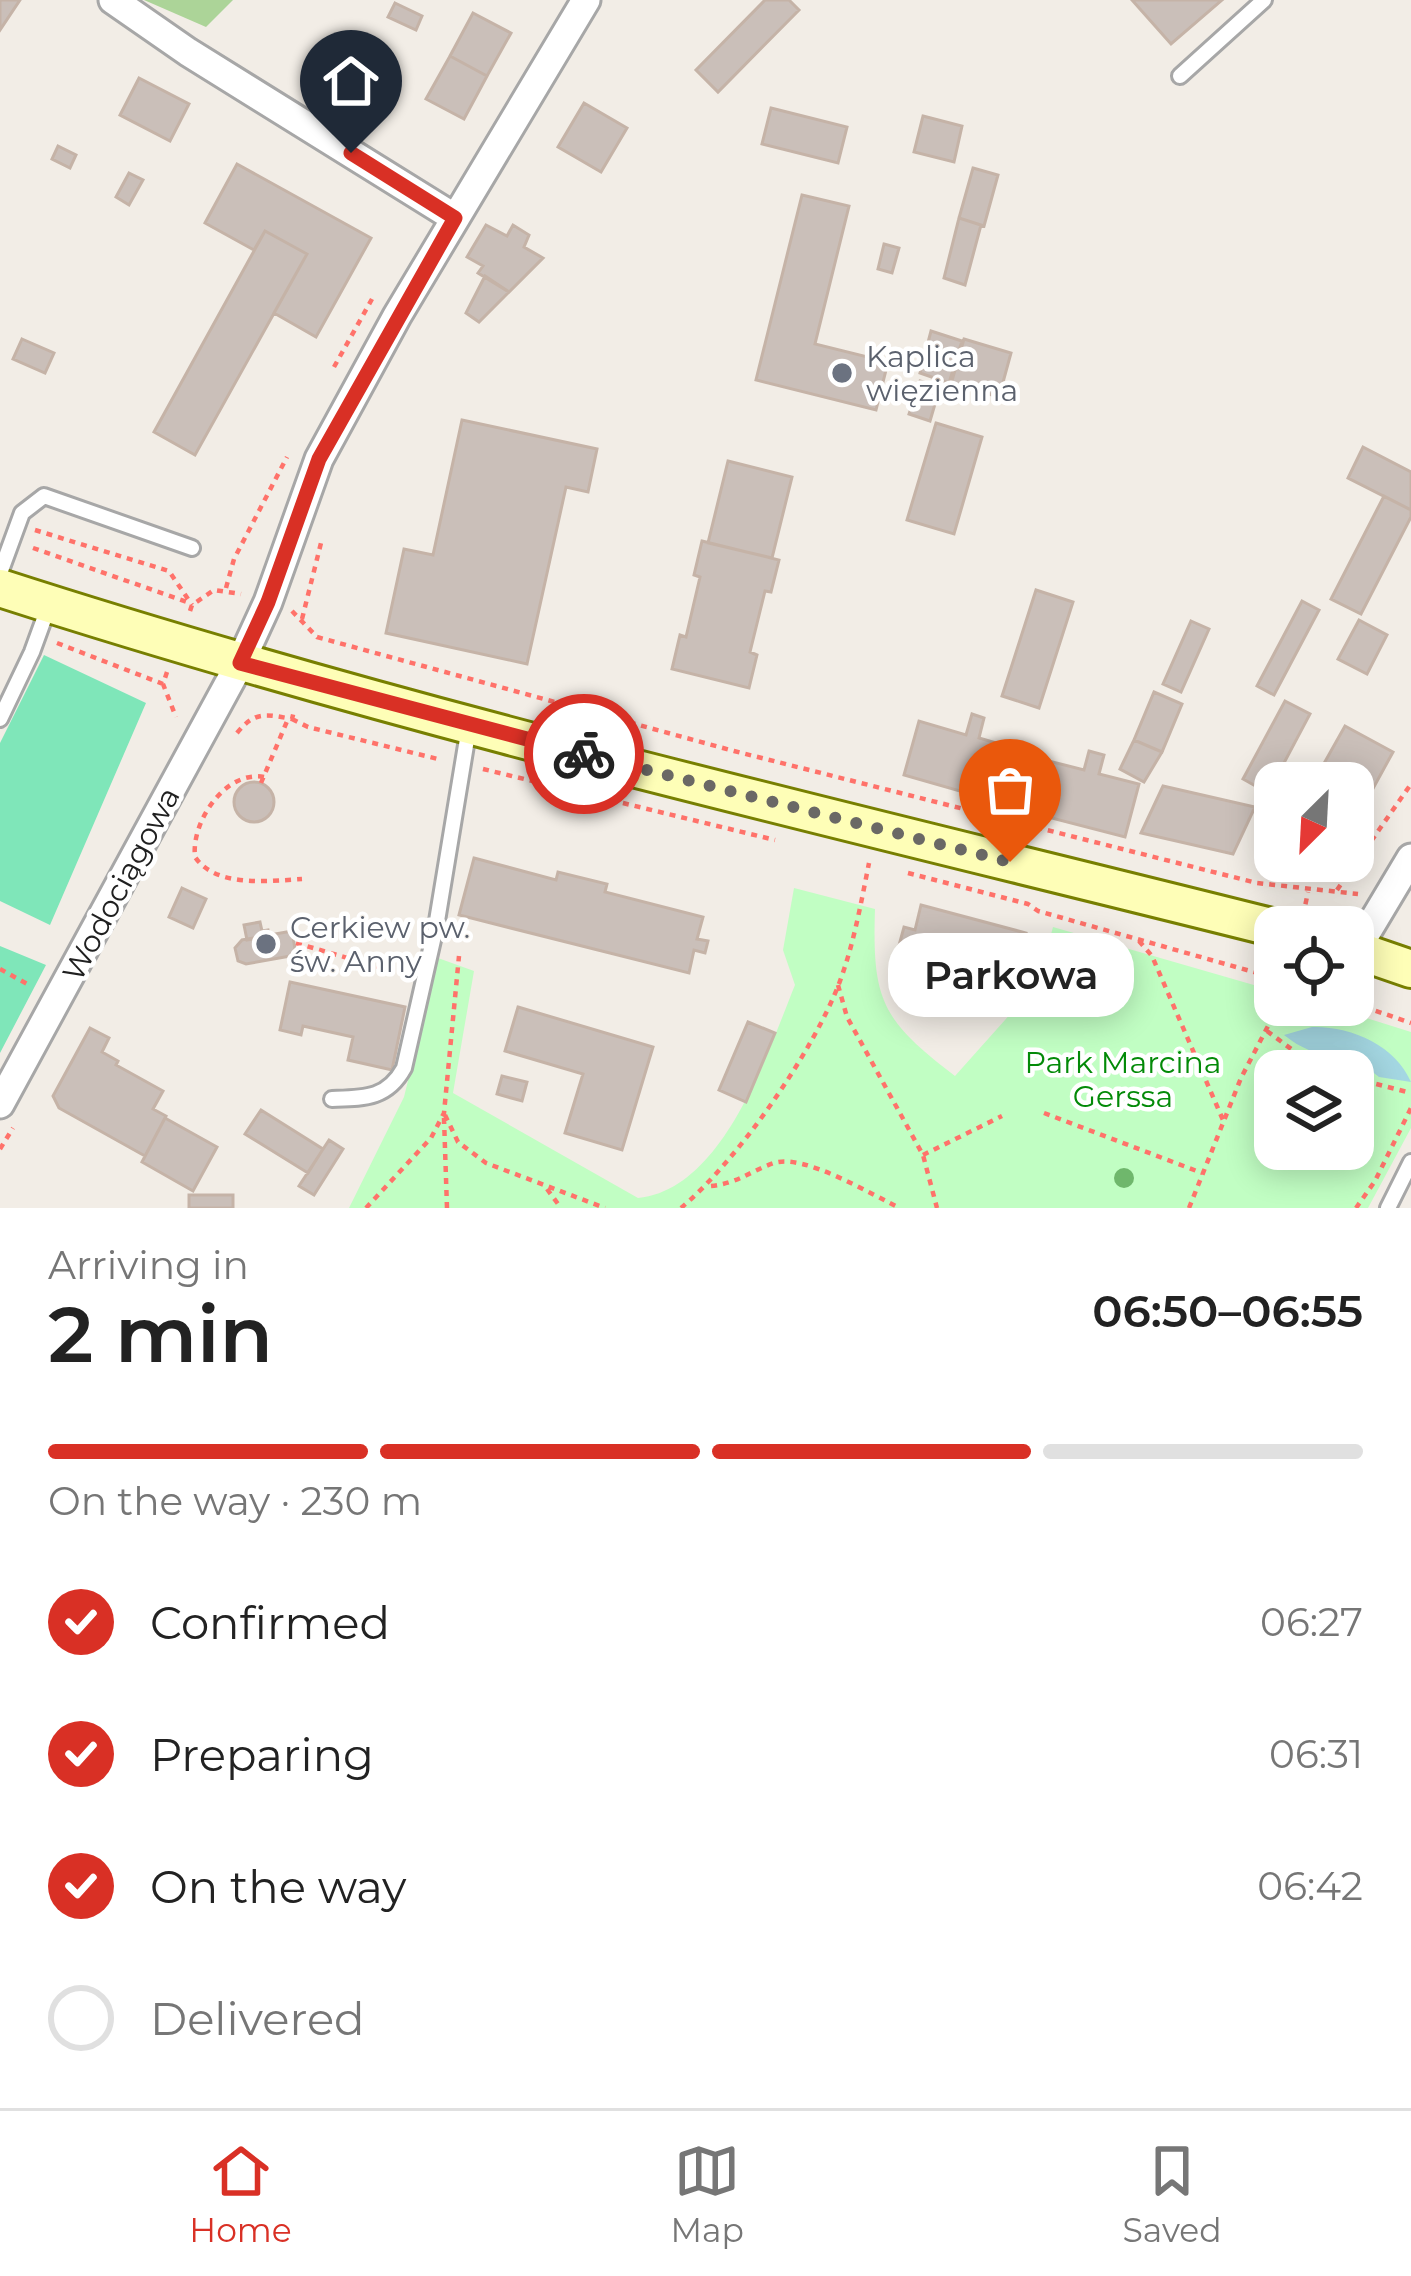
<!DOCTYPE html>
<meta charset="utf-8">
<style>
:root{--surface:#fff;--page:#f2f2f2;--text:#222;--muted:#767676;--line:#e0e0e0;--accent:#d93025}
body{margin:0;font-family:Montserrat,sans-serif;background:var(--page);color:var(--text);height:100vh;display:flex;flex-direction:column;font-size:45px;white-space:nowrap}
*{box-sizing:border-box;margin:0}
p{font-size:39px;color:var(--muted)}
.icon{flex:none;width:66px;height:66px;fill:none;stroke:currentColor;stroke-width:2;stroke-linecap:round;stroke-linejoin:round}
.map{position:relative;height:1208px;overflow:hidden}
.side{display:flex;flex-direction:column;background:var(--surface);flex:1}
.side>*{flex:none}
.needle{width:78px;rotate:204deg}
.buttons{position:absolute;left:1254px;top:762px;display:grid;gap:24px}
.buttons a{display:grid;place-items:center;width:120px;height:120px;border-radius:24px;background:var(--surface);box-shadow:0 6px 30px #0003;font-size:60px}
.pin{position:absolute;display:grid;place-items:center;width:102px;height:102px;color:#fff;margin:-123px -51px;border-radius:50% 50% 50% 0;rotate:-45deg;box-shadow:0 0 12px #0007}
.pin .icon{rotate:45deg}
.courier{position:absolute;display:grid;place-items:center;width:120px;height:120px;margin:-60px;border:9px solid #d93025;border-radius:50%;background:#fff;color:#222;box-shadow:0 3px 15px #0007}
.bubble{position:absolute;height:84px;border-radius:36px;background:var(--surface);box-shadow:0 6px 30px #0003;font-size:39px;font-weight:600;line-height:84px;text-align:center}
.overview em{font-style:normal;font-weight:600}
.overview div{display:flex;flex-direction:column-reverse}
.overview{display:flex;align-items:center;justify-content:space-between;height:204px;padding:0 48px}
h1{font-size:78px;font-weight:600;line-height:90px}
.bar{display:grid;grid-template-columns:repeat(4,1fr);gap:18px 12px;align-content:center;height:144px;padding:0 48px}
.bar i{height:15px;border-radius:9px;background:var(--line)}
.bar .active{background:var(--accent)}
.bar p{grid-column:span 4}
ol{padding:0 48px;list-style:none}
li{display:flex;align-items:center;gap:36px;height:132px}
li p{margin-inline-start:auto}
li .icon{padding:12px;border-radius:50%;background:var(--accent);color:#fff;stroke-width:4}
li:last-child{color:var(--muted)}
li i{width:66px;height:66px;border:6px solid var(--line);border-radius:50%}
.tab-bar{display:flex;justify-content:space-around;align-items:center;height:168px;border-top:3px solid var(--line);background:var(--surface);font-size:33px;color:var(--muted)}
.tab-bar a{display:grid;justify-items:center;gap:6px}
.tab-bar .active{color:var(--accent)}
.map>svg:first-child{display:block}
.forest{fill:#acd498}
.park{fill:#c1fec3;fill-rule:evenodd}
.pitch{fill:#7fe6b9}
.water{fill:#a4d7e2}
.building{fill:#cabfb9;stroke:#c5b3a7;stroke-width:3}
.lines{fill:none;stroke-linecap:round;stroke-linejoin:round}
.lane-casing{stroke:#a7a7a7;stroke-width:20}
.street-casing{stroke:#a7a7a7;stroke-width:33}
.secondary-casing{stroke:#777f00;stroke-width:42}
.path{stroke:#ff726a;stroke-width:4.5;stroke-dasharray:6 6;stroke-linecap:butt}
.lane{stroke:#fff;stroke-width:14}
.street{stroke:#fff;stroke-width:27}
.secondary{stroke:#fefeb7;stroke-width:36}
.tree{fill:#6fb76c}
.done{stroke:#6a6865;stroke-width:12;stroke-dasharray:0 21.6}
.route{stroke:#d93025;stroke-width:15}
.worship-dot{fill:#6b7280;stroke:#fff;stroke-width:4.5}
.labels{text-anchor:middle;dominant-baseline:central;stroke-width:9;stroke-linejoin:round;paint-order:stroke}
.worship-label{font-size:30px;fill:#5b616d;stroke:#fff;text-anchor:start}
.street-label{font-size:30px;fill:#202020;stroke:#fff}
.park-label{font-size:30px;fill:#038a08;stroke:#fff}
</style>
<div class="map">
<svg width="1411" height="1208" viewBox="0 0 1411 1208">
<rect width="100%" height="100%" fill="#f2ede6"/>
<!-- forest -->
<path class="forest" d="M144,0H233L206,27Z"/>
<!-- park -->
<path class="park" d="M794,888L875,909C872,1001 882,1020 955,1076L1038,983L1053,927L1275,991V1005H1325L1411,1032V1128L1368,1208H349L404,1097L438,958L474,971L453,1093L638,1198C723,1190 767,1054 795,985L783,950ZM1275,1071H1353V1149H1275Z"/>
<!-- pitch -->
<path class="pitch" d="M44,655L146,703L50,925L0,901V743Z
M0,946L46,965L0,1053Z"/>
<!-- water -->
<path class="water" d="M1312,1027C1351,1026 1395,1045 1411,1082L1379,1077L1350,1054C1324,1058 1304,1051 1284,1035Z"/>
<!-- building -->
<path class="building" d="M0,0H20L0,30Z
M765,0H789L799,10L718,92L696,70Z
M1132,0H1222L1171,44Z
M395,3L422,16L416,30L388,17Z
M473,13L511,33L487,76L450,56Z
M450,56L487,76L464,119L426,99Z
M139,78L189,104L170,141L120,115Z
M584,103L627,128L601,172L558,147Z
M771,108L847,127L838,163L762,144Z
M923,116L962,126L954,162L914,152Z
M58,146L76,155L70,168L52,159Z
M237,164L371,238L316,337L274,313L307,254L265,231L254,250L205,223Z
M973,168L998,175L984,226L959,218Z
M129,173L143,180L129,205L116,197Z
M802,195L849,206L815,344L888,362L876,410L756,380Z
M959,218L981,225L965,285L944,278Z
M486,225L507,236L513,225L529,235L524,247L543,258L509,292L478,273L483,266L467,257Z
M265,231L307,254L195,455L154,432Z
M884,244L899,248L892,273L878,269Z
M485,276L509,292L479,322L466,313Z
M931,331L962,341L949,383L920,373Z
M22,339L54,353L45,373L13,359Z
M964,339L1011,353L999,397L951,384Z
M920,381L940,387L930,421L909,414Z
M462,420L597,449L588,492L566,487L527,664L386,633L404,549L433,555Z
M936,423L982,437L954,534L907,520Z
M1363,447L1411,472V510L1348,478Z
M728,461L792,477L772,558L708,543Z
M1384,496L1411,510V517L1361,614L1331,599Z
M702,541L779,560L771,592L765,591L750,652L757,655L749,688L672,669L680,635L686,637L700,577L694,575Z
M1036,590L1073,602L1039,708L1002,696Z
M1302,601L1319,610L1274,695L1257,686Z
M1359,620L1387,635L1367,674L1338,659Z
M1191,621L1209,629L1181,692L1163,684Z
M1154,692L1182,704L1162,752L1134,740Z
M1285,701L1310,714L1268,793L1243,779Z
M972,714L984,718L979,738L1027,752L1012,806L904,775L919,721L966,735Z
M1345,726L1393,752L1353,825V783H1313Z
M1134,740L1162,752L1144,782L1120,769Z
M1089,751L1104,755L1099,774L1139,784L1125,837L1036,814L1049,761L1084,770Z
M234 802a20 20 0 1 1 40 0a20 20 0 1 1-40 0Z
M1163,786L1255,807L1233,854L1141,833Z
M474,858L556,880L558,872L607,884L605,892L703,917L697,939L708,941L705,953L694,950L689,973L459,915Z
M182,888L206,899L193,928L169,917Z
M921,905L1026,933L1011,991L895,960L904,927L915,930Z
M260,922L262,931L268,930L269,936L247,940L244,925Z
M292,931L296,955L246,964L238,961L235,948L242,940Z
M290,982L405,1007L392,1070L348,1060L353,1037L303,1026L301,1035L280,1030Z
M518,1007L653,1047L622,1150L565,1133L583,1074L505,1051Z
M748,1022L775,1033L746,1102L719,1090Z
M90,1028L109,1038L102,1052L118,1061L116,1065L163,1091L153,1109L166,1116L145,1156L59,1108L53,1096Z
M502,1076L527,1082L522,1101L497,1094Z
M261,1110L323,1149L308,1173L245,1134Z
M165,1118L217,1147L193,1191L142,1162Z
M329,1140L343,1149L314,1195L299,1186Z
M189,1195H233V1208H189Z"/>
<g class="lines">
<defs>
<path id="lane" d="M1180,76L1264,0
M0,573L22,513L44,496L192,548
M0,719L32,652L48,608
M332,1099C364,1098 387,1099 404,1068L436,927L469,727
M1388,1208L1411,1162"/>
<path id="street" d="M113,0L188,52L455,218
M1356,950L1411,858
M0,1104L240,663L268,602L319,459L397,316L586,0"/>
<path id="secondary" d="M0,588C418,723 849,821 1275,928
M1353,949L1411,969"/>
</defs>
<!-- lane casing -->
<use href="#lane" class="lane-casing"/>
<!-- street casing -->
<use href="#street" class="street-casing"/>
<!-- secondary casing -->
<use href="#secondary" class="secondary-casing"/>
<!-- path -->
<path class="path" d="M334,367L372,299
M35,530L169,571L192,605
M33,548L187,602
M226,588L234,559L287,457
M190,611L192,605L214,590L241,594
M292,611L317,637L734,751L1257,883L1358,894
M302,619L321,543
M57,643L163,684
M167,672L163,684L176,717
M292,719L308,727L442,760
M237,733C255,711 265,714 292,719L294,711
M483,769L775,840
M264,777C226,770 191,821 195,857C216,888 269,881 302,879
M261,783L288,719
M908,873L1028,904L1038,911L1275,978
M1337,890L1411,784
M1303,916L1308,892
M1139,941L1152,956L1223,1120
M296,943L406,975
M0,969L31,986
M838,985L847,1017L923,1155L937,1208
M1353,1003L1411,1023
M1267,1031L1306,1060L1333,1071
M1353,1078L1411,1093
M1044,1113L1202,1173
M445,1115L458,1142L486,1163L605,1208
M444,1118L447,1208
M0,1149L13,1128
M923,1155L1002,1116
M711,1186C739,1183 750,1171 774,1163C804,1153 872,1195 900,1208
M547,1189L561,1208
M366,1208L431,1138L444,1113L459,956
M681,1208C738,1160 814,1051 840,981C854,943 861,903 869,863
M1189,1208L1241,1078L1279,1005
M1356,1208L1375,1181L1411,1108"/>
<!-- lane -->
<use href="#lane" class="lane"/>
<!-- street -->
<use href="#street" class="street"/>
<!-- secondary -->
<use href="#secondary" class="secondary"/>
</g>
<!-- trees -->
<circle class="tree" cx="1124" cy="1178" r="10"/>
<g class="lines">
<!-- done -->
<path class="done" d="M584,754L1010,862"/>
<!-- route -->
<path class="route" d="M351,153L455,218L319,459L268,602L240,663L584,754"/>
</g>
<!-- markers -->
<g class="worship-dot">
<circle cx="842" cy="373" r="12"/>
<circle cx="266" cy="944" r="12"/>
</g>
<g class="labels">
<!-- worship labels -->
<g class="worship-label">
<text x="866" y="356">Kaplica<tspan x="866" dy="34">więzienna</tspan></text>
<text x="290" y="927">Cerkiew pw.<tspan x="290" dy="34">św. Anny</tspan></text>
</g>
<!-- street labels -->
<g class="street-label">
<text transform="translate(121 884) rotate(-62)">Wodociągowa</text>
</g>
<!-- park labels -->
<g class="park-label">
<text x="1123" y="1062">Park Marcina<tspan x="1123" dy="34">Gerssa</tspan></text>
</g>
</g>
</svg>
<div class="buttons">
<a><svg class="needle" viewBox="-14 -14 28 28"><path d="M0-13l5 13h-10z" fill="#e53935"/><path d="M0 13l5-13h-10z" fill="#767676"/></svg></a>
<a><svg class="icon" aria-label="locate" viewBox="0 0 24 24"><circle cx="12" cy="12" r="6"/><path d="M12 2v4M12 18v4M2 12h4M18 12h4"/></svg></a>
<a><svg class="icon" aria-label="layers" viewBox="0 0 24 24"><path d="M12 4l9 5-9 5-9-5zM3 14l9 5 9-5"/></svg></a>
</div>
<div class="pin" style="left:1010px;top:862px;background:#ea580c"><svg class="icon" aria-label="bag" viewBox="0 0 24 24"><path d="M5 8h14l-1 12H6zM9 8a3 3 0 0 1 6 0"/></svg></div>
<div class="pin" style="left:351px;top:153px;background:#1f2937"><svg class="icon" aria-label="home" viewBox="0 0 24 24"><path d="M3 11l9-7 9 7M6 9v11h12V9"/></svg></div>
<div class="courier" style="left:584px;top:754px"><svg class="icon" aria-label="bike" viewBox="0 0 24 24"><circle cx="6" cy="16" r="4"/><circle cx="18" cy="16" r="4"/><path d="M6 16l4-8h5l3 8M10 8l3 8H6M13 5h3"/></svg></div>
<div class="bubble" style="left:888px;top:933px;width:246px">Parkowa</div>
</div>
<section class="side">
<div class="overview"><div><h1>2 min</h1><p>Arriving in</p></div><em>06:50–06:55</em></div>
<div class="bar"><i class="active"></i><i class="active"></i><i class="active"></i><i></i><p>On the way · 230 m</p></div>
<ol>
<li><svg class="icon" aria-label="check" viewBox="0 0 24 24"><path d="M5 12l5 5 9-10"/></svg>Confirmed<p>06:27</p></li>
<li><svg class="icon" aria-label="check" viewBox="0 0 24 24"><path d="M5 12l5 5 9-10"/></svg>Preparing<p>06:31</p></li>
<li><svg class="icon" aria-label="check" viewBox="0 0 24 24"><path d="M5 12l5 5 9-10"/></svg>On the way<p>06:42</p></li>
<li><i></i>Delivered</li>
</ol>
</section>
<nav class="tab-bar">
<a class="active"><svg class="icon" aria-label="home" viewBox="0 0 24 24"><path d="M3 11l9-7 9 7M6 9v11h12V9"/></svg>Home</a>
<a><svg class="icon" aria-label="map" viewBox="0 0 24 24"><path d="M3 6l6-2 6 2 6-2v14l-6 2-6-2-6 2zM9 4v14M15 6v14"/></svg>Map</a>
<a><svg class="icon" aria-label="saved" viewBox="0 0 24 24"><path d="M7 4h10v16l-5-4-5 4z"/></svg>Saved</a>
</nav>
